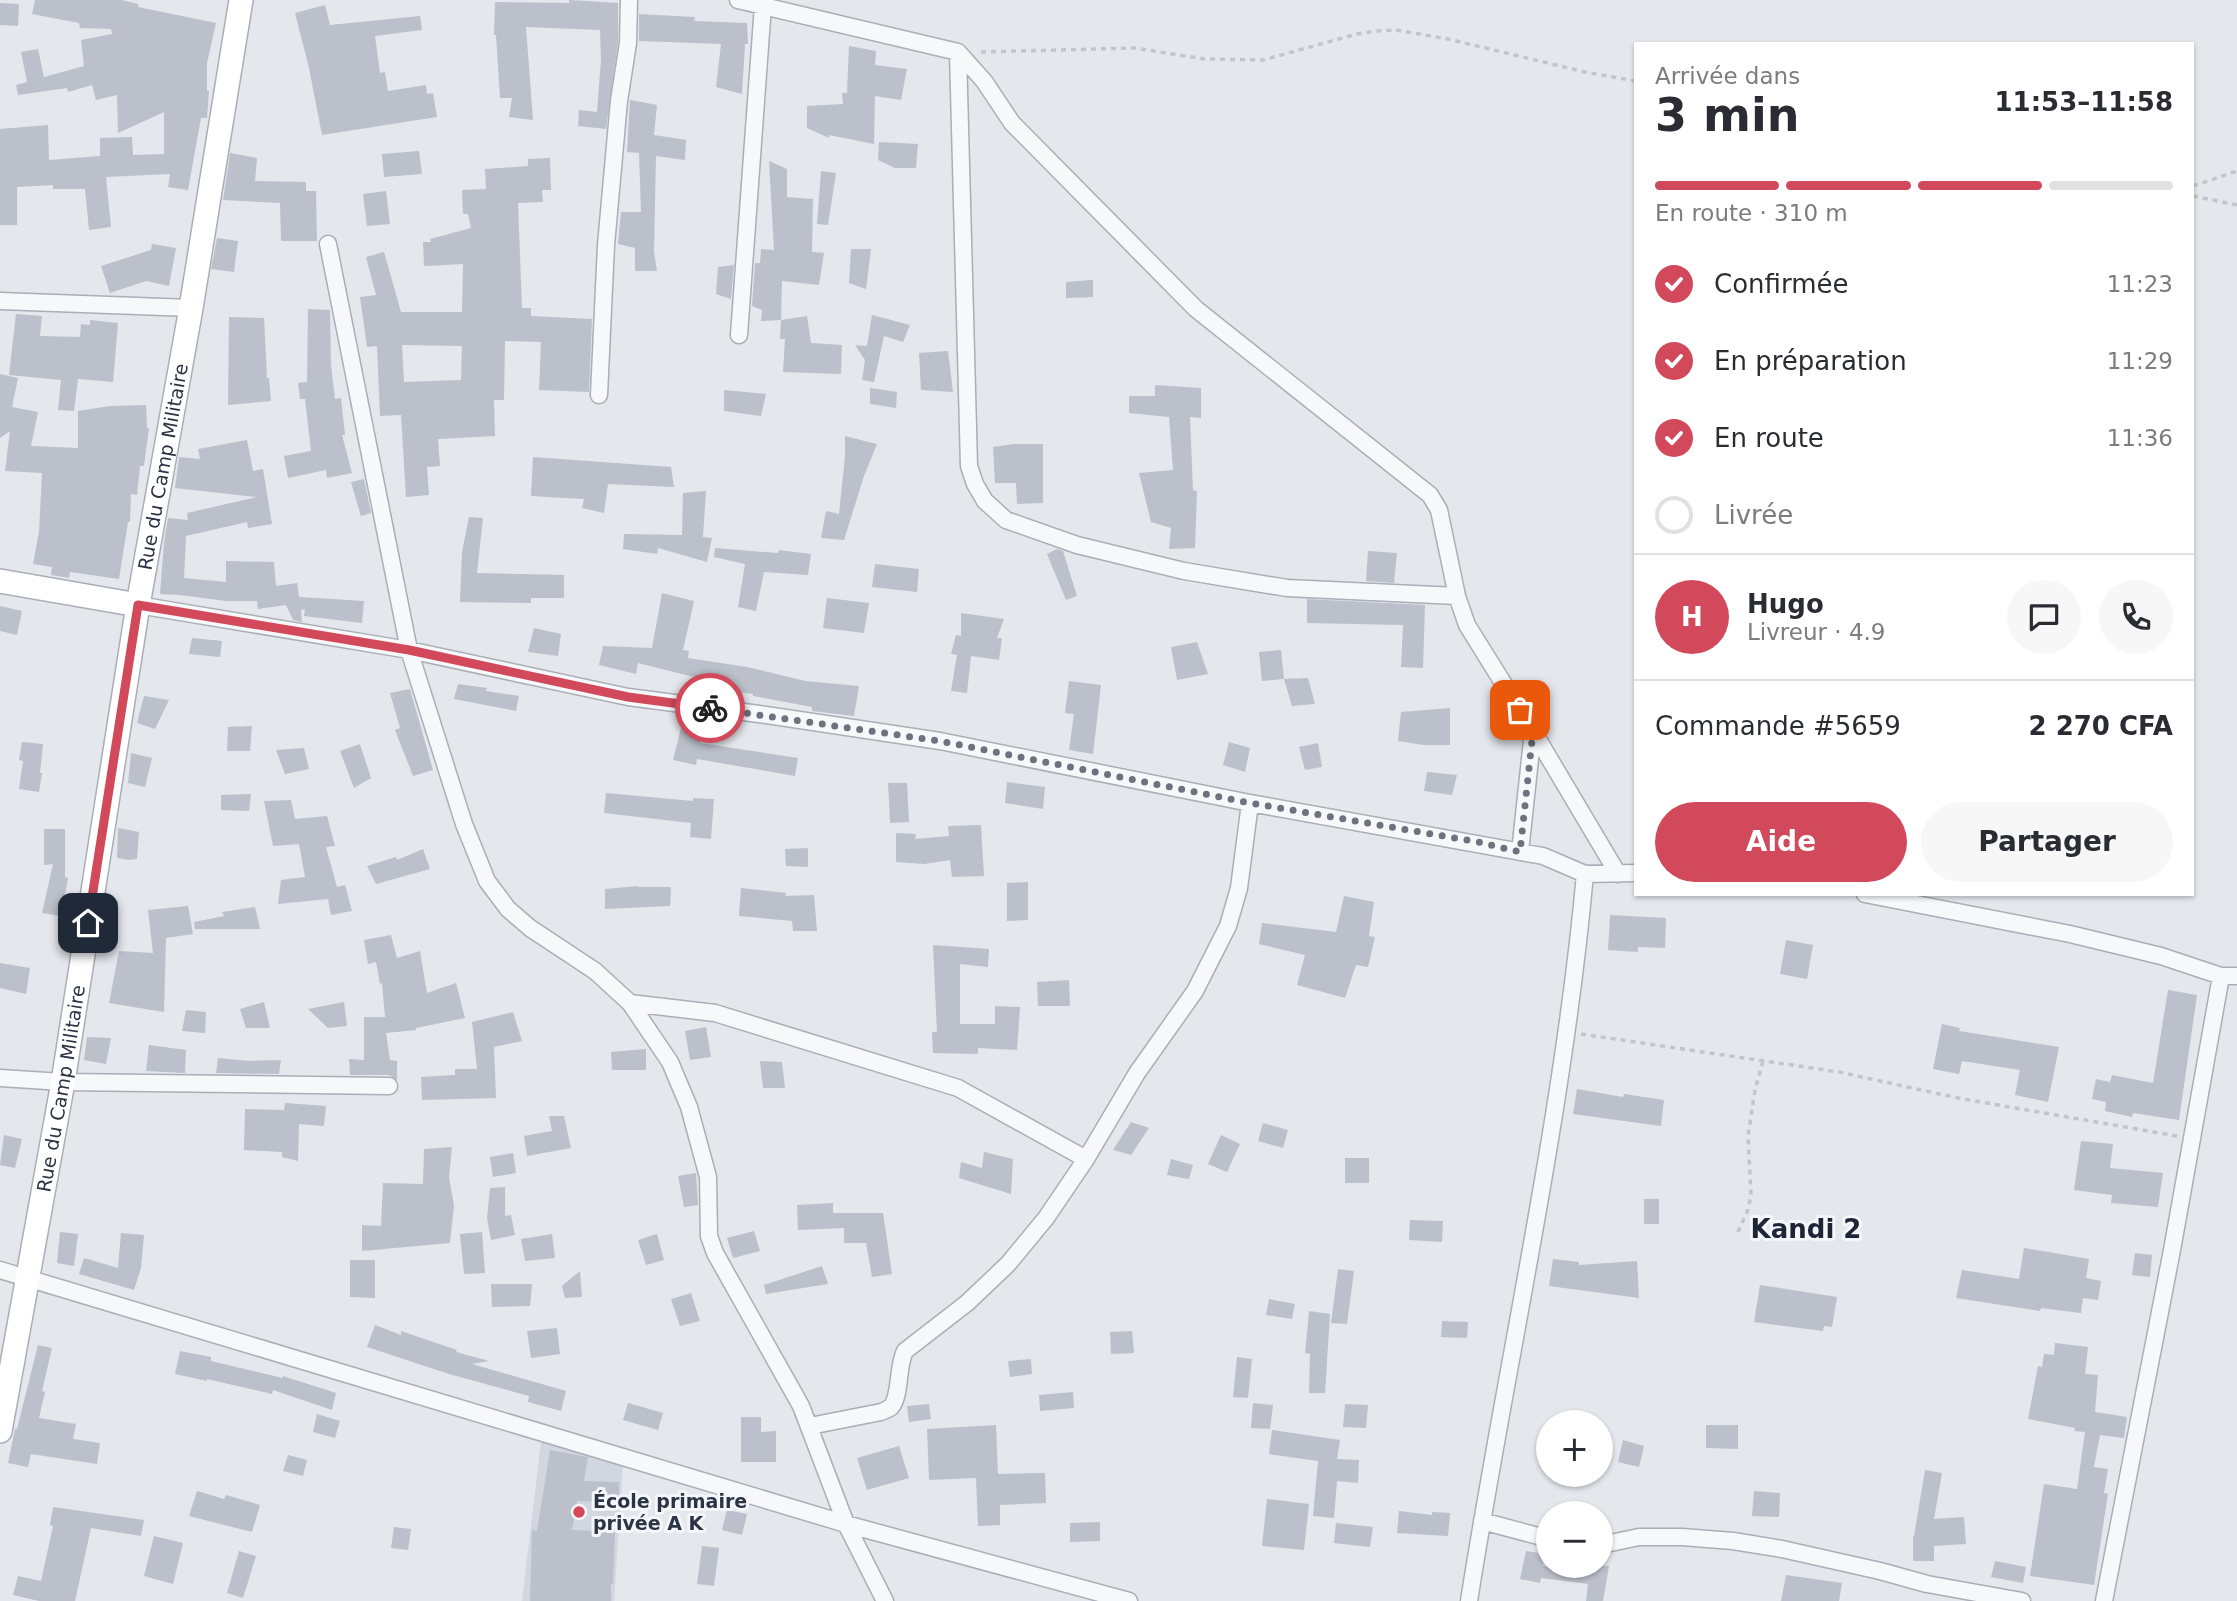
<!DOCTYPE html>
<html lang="fr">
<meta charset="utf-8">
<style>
:root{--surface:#fff;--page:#f7f7f7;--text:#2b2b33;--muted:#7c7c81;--line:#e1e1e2;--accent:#d1495b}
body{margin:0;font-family:"DejaVu Sans",sans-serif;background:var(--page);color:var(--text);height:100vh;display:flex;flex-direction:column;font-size:26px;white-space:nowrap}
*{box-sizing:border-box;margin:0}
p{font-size:23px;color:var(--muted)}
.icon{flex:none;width:38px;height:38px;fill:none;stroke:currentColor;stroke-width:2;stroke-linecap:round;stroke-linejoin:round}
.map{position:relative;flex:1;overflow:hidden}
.panel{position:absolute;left:1634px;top:42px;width:560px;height:854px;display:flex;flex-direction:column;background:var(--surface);border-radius:0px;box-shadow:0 2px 5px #0004}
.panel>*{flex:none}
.controls{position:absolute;left:1536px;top:1410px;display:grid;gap:14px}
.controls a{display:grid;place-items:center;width:77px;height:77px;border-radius:50%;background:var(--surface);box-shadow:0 2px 5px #0004;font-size:35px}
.pin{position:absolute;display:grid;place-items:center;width:60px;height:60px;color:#fff;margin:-30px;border-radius:14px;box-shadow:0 4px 10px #0006}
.courier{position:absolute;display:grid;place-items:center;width:70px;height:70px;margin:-35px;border:5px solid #d1495b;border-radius:50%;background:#fff;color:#222;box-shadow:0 2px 9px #0007}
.overview em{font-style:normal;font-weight:800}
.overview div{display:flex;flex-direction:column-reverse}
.overview{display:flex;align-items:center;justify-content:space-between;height:119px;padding:0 21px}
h1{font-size:46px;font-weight:800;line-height:52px}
.bar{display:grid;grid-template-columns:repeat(4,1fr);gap:10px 7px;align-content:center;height:84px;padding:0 21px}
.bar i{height:9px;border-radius:5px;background:var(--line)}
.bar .active{background:var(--accent)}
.bar p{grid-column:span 4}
.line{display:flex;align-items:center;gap:18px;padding:0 21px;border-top:2px solid var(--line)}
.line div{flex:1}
.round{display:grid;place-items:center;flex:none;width:74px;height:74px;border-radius:37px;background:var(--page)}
ol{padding:0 21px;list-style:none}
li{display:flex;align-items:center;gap:21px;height:77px}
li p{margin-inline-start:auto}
li .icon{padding:7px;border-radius:50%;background:var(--accent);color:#fff;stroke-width:4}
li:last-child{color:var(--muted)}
li i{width:38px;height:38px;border:4px solid var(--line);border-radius:50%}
.action{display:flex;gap:14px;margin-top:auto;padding:14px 21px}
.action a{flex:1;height:80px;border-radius:42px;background:var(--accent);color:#fff;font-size:28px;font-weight:800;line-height:80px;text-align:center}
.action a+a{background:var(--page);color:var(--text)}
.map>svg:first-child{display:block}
.built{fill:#d2d6de}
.building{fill:#bbc0ca;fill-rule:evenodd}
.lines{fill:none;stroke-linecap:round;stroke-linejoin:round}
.street-casing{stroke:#a9aeb7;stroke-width:19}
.secondary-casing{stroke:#a9aeb7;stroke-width:26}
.path{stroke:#c2c5cb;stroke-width:3.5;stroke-dasharray:5 5;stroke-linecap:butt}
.street{stroke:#f7f8fa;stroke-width:16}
.secondary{stroke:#fff;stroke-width:23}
.done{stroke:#6c737f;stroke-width:7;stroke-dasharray:0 12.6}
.route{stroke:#d1495b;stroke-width:9}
.poi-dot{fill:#d1495b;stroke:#f4f6f9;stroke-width:2.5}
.labels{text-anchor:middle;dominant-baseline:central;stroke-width:6;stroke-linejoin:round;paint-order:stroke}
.street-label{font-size:19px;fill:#2b3445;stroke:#f4f6f9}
.poi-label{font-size:19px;font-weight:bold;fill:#2b3445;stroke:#f4f6f9;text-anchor:start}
.district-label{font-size:26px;font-weight:bold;fill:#1d2536;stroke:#f4f6f9}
</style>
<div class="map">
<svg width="2237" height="1601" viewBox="0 0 2237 1601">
<rect width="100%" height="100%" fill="#e4e7ec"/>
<!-- built -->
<path class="built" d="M541,1442L623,1464L614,1601H522Z"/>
<!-- building -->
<path class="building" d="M35,0H122L138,4V7L216,23L207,63V91H209L207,118H201L188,190L168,187L170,174L106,177L111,227L89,230L85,189H53V185L17,187V225H0V129L48,125L49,160L100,156V138L132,137L133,155L164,154V112L118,133L117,95L96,100L92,85L68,92L67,88L18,95L16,85L27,82L21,52L38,49L44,77L84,66L81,40L112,34L111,29L80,28L79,23L32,14Z
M569,0L618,3V42L606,129L578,126L579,110L597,112L601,59L600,30L526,27L533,120L509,117L512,98H500L496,35H494L495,2L569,3Z
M0,3L19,4L18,26L0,25Z
M325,5L330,25L420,16L422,30L375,36L380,73L385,72L388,91L426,85L427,94L433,93L437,117L322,135L309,68L295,13Z
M639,14L695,17L694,21L747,23L748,44H745L742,94L716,87L721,44L639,41Z
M849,46L876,51L875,65L907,69L901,100L875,96L874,144L829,135V138L807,128V106L843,104L842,93H847Z
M630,100L657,105L654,135L686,140L685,160L656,156L654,252L657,271H635V248L618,244L621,212H641L639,153L627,152Z
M879,142L918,144L916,168H895L878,160Z
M419,151L422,174L384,177L382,154Z
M230,153L257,158L255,181L306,182V191H316L317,241H281L280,203L223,200Z
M550,158L551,190H542L543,202L518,203L522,308H531V316L592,319L589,392L539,390L541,342L505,341L504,400H494L495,436L438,439L440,466L427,467L429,495L406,497L401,415L380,416L377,346L367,347L360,297L376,295L366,257L384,252L401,312H462L463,264L424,266L423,242H431L430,239L471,228L468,214H463L462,190L486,189L485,169L528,166V159ZM402,345L462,346L461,380L404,382Z
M769,161L787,169V197L813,199L812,252L824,253L819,285L782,281L781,320L761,321L762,310L752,306L755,263H760L761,249L774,250Z
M821,171L836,173L828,225L817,224Z
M386,191L390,224L367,226L363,194Z
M217,238L238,241L234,272L211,269Z
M152,244L176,248L169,286L146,281L110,293L101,266L151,250Z
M851,249H871L866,289L849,283Z
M734,265L731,299L716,294L718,267Z
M1093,280V297L1066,298V282Z
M308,309L330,310L331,365L335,399L341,398L345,435H342L352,473L327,478L326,470L288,478L284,456L311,451L305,399H300L298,383L307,382Z
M16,314L42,316L40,336L80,337L81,324L90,325V320L118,323L113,382L78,379L74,411L58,410L61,380L9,375Z
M872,315L910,325L903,342L884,336L874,382L862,380L865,360L855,345L867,346Z
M807,316L811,343L842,345L841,374L783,372L785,339H780L781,320Z
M229,317L264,318L267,378H269L271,401L228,405Z
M948,351L953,392L921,390L919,353Z
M0,374L18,378L12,407L38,412L31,446L78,448V411L110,406L146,405L147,428H149L144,466H140L137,495L131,494L130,522H128L119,579L70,572L69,578L51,575L52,567L33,564L39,532L42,473L5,471L10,431L0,438Z
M1155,385L1201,388V418L1190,417L1193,490L1197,491L1195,548L1169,549L1171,528L1151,522L1139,473L1173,470L1169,417L1129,413V396H1155Z
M870,388L897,392L896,408L870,404Z
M724,390L766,394L761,416L724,411Z
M845,436L877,444L864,476L844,540L821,538L826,511L839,514L845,456Z
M247,440L253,471L263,469L272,524L248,528L247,522L186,536L184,578L226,582V561L274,562L276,586L297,583L299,597L364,601L362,623L304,616L305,609L301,610L302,622L293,620L286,605L258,609L257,601H226L180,595L160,594L164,542L168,518L188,520L187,513L257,497L175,488L179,457L200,459L198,449Z
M1014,444H1043V503L1017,504L1016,483H995L993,447Z
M533,457L671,467L674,487L608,484L604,513L582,508L584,499L531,496Z
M364,479L371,513L361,516L351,482Z
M706,491L703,537L712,538L707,562L658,548L657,554L623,549L624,534L682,535L683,493Z
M469,517L483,518L477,573L564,575V598H531V603L460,602L462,552Z
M715,548L778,553L779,550L811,554L808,575L764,572L756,611L738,607L745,564L714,557Z
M1057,549L1063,551L1077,596L1066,600L1047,554Z
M1368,551L1397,553L1394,583L1366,581Z
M875,564L919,569L917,592L872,587Z
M662,593L694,601L683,650L689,651L688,658L747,667L805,681L859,686L854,716L812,711V707L753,696V694L692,685L694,677L638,663L636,674L599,665L603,646L652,648Z
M827,598L869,603L864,633L823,628Z
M1307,599L1425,605L1423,668L1401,667L1403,625L1307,623Z
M0,606L22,611L17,635L0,631Z
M961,613L1004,619L997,638H1002L999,660L971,656L967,693L951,691L957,655L951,654L956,635L961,636Z
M534,628L561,634L558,656L528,652Z
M192,638L222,641L220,657L189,654Z
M1197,642L1208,674L1177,680L1171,647Z
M1281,650L1284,679L1262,681L1259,652Z
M1308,678L1315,704L1292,706L1284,679Z
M1069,681L1101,685L1093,754L1069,750L1074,714L1065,713Z
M458,684L487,688L486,691L519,696L516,711L454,699Z
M410,689L433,770L413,776L395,730L400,728L390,693Z
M144,696L169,700L155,729L137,723Z
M1450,708V745H1424L1398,741L1401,712Z
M252,726L250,751H227L228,727Z
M681,728L702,732L700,743L798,758L795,776L697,759L696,765L673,760Z
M22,742L43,744L40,773H42L39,792L19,789L23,761L19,760Z
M1229,742L1250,748L1245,772L1223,765Z
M1318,743L1322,767L1305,770L1299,747Z
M360,744L371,778L354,788L340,751Z
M304,748L309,769L285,774L276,750Z
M131,753L152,758L145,787L128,783Z
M1427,772L1457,775L1452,795L1424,791Z
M1007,782L1045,787L1043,809L1005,803Z
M888,783H907L909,822L890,823Z
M606,793L693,801V798L714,799L711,839L690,837L691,823L604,813Z
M251,794L249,811L221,810V795Z
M291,800L295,819L327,816L335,846L326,847L337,887L345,885L352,911L331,915L328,899L278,904L281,880L305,877L299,844L273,846L264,801Z
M981,825L984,876L952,877L950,860L924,864L896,862V833L916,834L915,839L949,836L948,826Z
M118,828L139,832L137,859L129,860L117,858Z
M44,829H65V877L68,878L61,916L42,913L53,864L44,865Z
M808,848V867L786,866L785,849Z
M423,849L430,869L376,884L367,866L396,857L397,860Z
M1028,882V920L1007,921V883Z
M638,886V887H671L670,906L605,909V889Z
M741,888L786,893L785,896L814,895L817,931H793L792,921L739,916Z
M1344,896L1374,902L1369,936L1375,937L1368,967L1356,965L1345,998L1297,985L1305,955L1259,944L1262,923L1336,932Z
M188,906L193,934L166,938L164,1012L109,1003L119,951L153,953L148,910Z
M255,907L260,929H195L194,922L224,916L222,912Z
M1610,915L1666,918L1665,948L1638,947V952L1608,950Z
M391,935L397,958L420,951L427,993L456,983L465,1018L416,1028V1030L386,1033L390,1060L397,1061V1080L389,1075H350L349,1059L364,1060V1017H385L382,983L380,984L376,962L368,964L364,940Z
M1786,940L1813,945L1807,979L1780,974Z
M933,945L989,949L988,967L960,964V1024H995V1006L1020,1007L1017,1050L978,1048V1054L933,1053L932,1032H937Z
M0,963L30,968L26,994L0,988Z
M1069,980L1070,1006H1038L1037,982Z
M2168,990L2197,995L2179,1120L2133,1113L2132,1117L2105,1111L2106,1102L2092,1099L2096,1079L2110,1082L2112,1075L2153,1083Z
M264,1002L270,1028H246L240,1009Z
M344,1002L347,1026L328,1028L308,1009Z
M186,1010L206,1012L205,1033L182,1031Z
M513,1012L522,1041L494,1047L496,1098L422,1100L421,1077L455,1075V1069H477L472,1022Z
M1942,1024L1960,1028L1959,1031L2059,1047L2048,1102L2015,1095L2020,1070L1962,1061L1959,1074L1933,1069Z
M706,1027L711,1057L690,1060L685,1031Z
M87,1037L111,1038L106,1064L84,1060Z
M149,1045L186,1050L185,1073L146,1071Z
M646,1049V1070H612L611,1052Z
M218,1058L250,1061L281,1060L279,1074L216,1073Z
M760,1061L782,1062L785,1088H763Z
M1577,1089L1623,1097L1624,1094L1664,1100L1661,1126L1573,1114Z
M285,1103L326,1106L324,1126L299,1124L298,1161L282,1157V1152L244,1150L245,1109L284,1110Z
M549,1116H564L571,1148L527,1156L524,1136L552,1131Z
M1131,1122L1149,1128L1131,1155L1113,1150Z
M1263,1123L1288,1130L1283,1148L1258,1141Z
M4,1135L22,1139L15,1168L0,1165Z
M1221,1135L1240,1144L1227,1172L1208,1164Z
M2081,1141L2113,1144L2110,1168L2163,1173L2158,1207L2111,1203L2112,1195L2074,1190Z
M452,1147L449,1178L454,1205L450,1243L362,1251V1225L381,1226L383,1183L423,1184L424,1149Z
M984,1152L1013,1159L1011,1194L959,1178L961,1162L982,1168Z
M513,1153L516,1173L493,1177L490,1157Z
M1345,1158H1369V1183H1345Z
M1171,1159L1193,1165L1189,1179L1167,1175Z
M696,1173L698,1205L684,1207L678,1176Z
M505,1187V1216L511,1215L515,1235L491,1240L487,1218L490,1188Z
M1644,1199H1659V1224H1644Z
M833,1203V1213H883L892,1274L872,1277L866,1243H844V1228L798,1230L797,1205Z
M1410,1220L1443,1221L1442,1242L1409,1240Z
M754,1231L760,1251L733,1258L727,1238Z
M60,1232L78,1234L74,1266L57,1263Z
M482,1232L485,1273L464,1274L460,1234Z
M121,1233L144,1235L141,1268L134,1290L79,1274L84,1258L118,1268Z
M552,1234L555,1258L525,1261L521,1239Z
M657,1234L664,1260L646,1265L638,1240Z
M2024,1248L2089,1259L2086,1278L2101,1281L2098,1300L2083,1298L2081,1313L2041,1308L2040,1311L1956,1298L1962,1270L2019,1279Z
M2135,1253L2152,1255L2150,1277L2132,1275Z
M1553,1259L1579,1262V1265L1637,1261L1639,1298L1549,1286Z
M350,1260H375V1298L350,1297Z
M822,1266L828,1284L766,1294L764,1285Z
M1338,1269L1354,1271L1347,1324L1331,1323Z
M580,1271L582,1297L565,1298L562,1286Z
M491,1284H532L530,1306L492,1307Z
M1760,1285L1837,1297L1832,1327L1824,1326L1823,1331L1754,1322Z
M691,1293L700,1321L680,1326L671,1299Z
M1269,1299L1295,1304L1292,1319L1266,1315Z
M1309,1311L1330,1314L1325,1393H1309L1310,1354L1305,1353Z
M1442,1321L1468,1322L1467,1338L1441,1337Z
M375,1325L401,1335V1331L457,1350L456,1352L489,1361L472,1364L566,1391L561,1411L528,1402L529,1396L449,1374L367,1347Z
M557,1328L560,1354L531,1358L527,1331Z
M1132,1331L1134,1353L1111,1354L1110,1332Z
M2055,1343L2088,1347L2085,1374L2098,1375L2095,1412L2127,1417L2124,1438L2100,1435L2094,1467L2108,1469L2104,1493L2108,1494L2094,1585L2030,1576L2044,1484L2077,1489L2085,1432L2074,1431L2075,1428L2028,1419L2038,1366L2042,1367L2044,1354L2054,1355Z
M38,1345L52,1348L42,1391L45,1392L39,1418L76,1424L73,1439L100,1443L97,1464L31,1454L28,1467L8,1463L15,1429H17Z
M180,1351L211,1357V1361L283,1378V1376L336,1393L332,1410L273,1390L272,1394L207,1379V1381L175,1374Z
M1237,1357L1252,1359L1248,1398L1233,1397Z
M1031,1359L1032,1374L1010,1377L1008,1361Z
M1073,1392L1074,1408L1040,1411L1039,1395Z
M628,1403L663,1413L658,1430L623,1420Z
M1253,1403L1273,1405L1270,1429L1251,1428Z
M929,1404L931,1419L909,1422L907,1406Z
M1345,1404L1368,1405L1366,1428L1343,1427Z
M317,1414L340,1421L335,1438L313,1432Z
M741,1417H761V1432L776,1431V1462H741Z
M996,1425L998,1474L1045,1473L1046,1503L1000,1505V1525L978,1526L976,1478L929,1480L927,1429Z
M1706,1425H1738V1449L1706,1448Z
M1272,1430L1340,1440L1337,1459L1359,1460L1358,1483L1337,1481L1334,1518L1313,1516L1318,1461L1269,1454Z
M1623,1440L1644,1446L1639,1467L1618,1462Z
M899,1446L909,1478L867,1490L857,1458Z
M550,1450L588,1457L584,1481L619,1482V1503L577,1501L572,1530L615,1532L613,1584H611V1601H530L532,1530L537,1531Z
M288,1455L307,1460L303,1476L283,1471Z
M1925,1470L1942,1473L1934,1519L1964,1517L1966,1544L1934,1546V1561H1913V1536H1914Z
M197,1491L224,1499L226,1495L260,1505L252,1532L189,1516Z
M1754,1491L1780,1493L1779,1517L1752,1516Z
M1267,1499L1309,1504L1304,1550L1262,1546Z
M53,1507L144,1520L141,1536L91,1528L75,1601H39L13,1595L18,1576L41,1581L53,1526L50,1525Z
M727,1510L747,1514L742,1535L722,1530Z
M1399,1511L1432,1515V1512L1450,1513L1448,1536L1397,1533Z
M1100,1522V1541L1070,1542V1523Z
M1336,1523L1373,1527L1370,1547L1334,1543Z
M394,1527L411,1529L408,1550L391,1548Z
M154,1536L183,1543L173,1584L144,1576Z
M702,1546L719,1548L714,1586L697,1584Z
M239,1551L256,1556L243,1598L227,1593Z
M1526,1551L1545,1554L1543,1566H1609L1603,1601H1586L1588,1584L1541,1578L1540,1583L1520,1579Z
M1995,1561L2026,1567L2023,1583L1991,1577Z
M1786,1575L1842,1583L1839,1601H1781Z"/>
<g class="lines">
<defs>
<path id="street" d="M738,0L958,52L969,466L975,484L985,501L1006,520L1077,545L1184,571L1287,588L1457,596
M958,52L984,81L1012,123L1196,309L1430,495L1439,510L1457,596L1467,625L1533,731L1520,852
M328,244L409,650L464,824L487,881L508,909L530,928L595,971L630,1003L670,1062L689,1107L708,1177L709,1236L715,1253L801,1406L846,1524L885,1601
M0,301L191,308
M739,335L763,5
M599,395L606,245L619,101L628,43L629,0
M138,605L409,650L628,697L759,714L940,741L1250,803L1543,856L1585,874L1636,873
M1533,731L1618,874
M1865,894L2070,934L2161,956L2221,976H2237
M630,1003L715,1013L958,1088L1086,1159
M0,1078L63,1082L389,1086
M0,1270L846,1524L1129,1601
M810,1426L881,1412C882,1412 890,1408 891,1407C901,1396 897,1366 905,1351L967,1303L1008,1264L1046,1218L1086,1159L1137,1073L1195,991L1228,926L1239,888L1250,803
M1482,1521L1549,1539
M1601,1545L1639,1537H1682L1733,1541L1782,1549L1880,1571L1927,1584L2022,1601
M1469,1601C1507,1359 1563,1118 1585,874
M2104,1601L2172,1250L2221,976"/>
<g id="secondary">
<path d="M0,581L138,605"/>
<path id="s1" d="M0,1431L63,1082L138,605L191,308L241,0"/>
</g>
</defs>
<!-- street casing -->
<use href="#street" class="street-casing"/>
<!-- secondary casing -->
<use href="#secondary" class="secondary-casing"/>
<!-- path -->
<path class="path" d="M981,52L1134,48L1205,59L1263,60L1357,34L1376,31L1396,30L1448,39L1585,72L1636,81
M2193,186L2237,171
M2193,196L2237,205
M1581,1034L1839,1072L1958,1098L2177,1136
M1738,1232L1748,1210L1751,1195L1748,1136L1755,1090L1763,1061"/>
<!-- street -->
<use href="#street" class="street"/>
<!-- secondary -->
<use href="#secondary" class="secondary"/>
</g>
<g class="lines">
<!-- done -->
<path class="done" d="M710,708L940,741L1250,803L1478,842L1520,852L1533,731L1520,710"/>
<!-- route -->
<path class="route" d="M88,923L138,605L409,650L628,697L710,708"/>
</g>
<!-- markers -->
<circle class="poi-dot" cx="579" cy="1512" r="7"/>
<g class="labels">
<!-- street labels -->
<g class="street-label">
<text stroke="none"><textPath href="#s1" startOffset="978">Rue du Camp Militaire</textPath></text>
<text stroke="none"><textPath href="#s1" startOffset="348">Rue du Camp Militaire</textPath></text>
</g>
<!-- poi labels -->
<g class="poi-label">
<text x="593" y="1501">École primaire<tspan x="593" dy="22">privée A K</tspan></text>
</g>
<!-- district labels -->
<g class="district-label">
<text x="1806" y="1229">Kandi 2</text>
</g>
</g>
</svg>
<div class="controls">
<a>+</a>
<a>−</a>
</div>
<div class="pin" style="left:1520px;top:710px;background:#ea580c"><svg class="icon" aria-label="bag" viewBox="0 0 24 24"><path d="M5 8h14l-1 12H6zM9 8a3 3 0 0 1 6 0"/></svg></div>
<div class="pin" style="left:88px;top:923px;background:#1f2937"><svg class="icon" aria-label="home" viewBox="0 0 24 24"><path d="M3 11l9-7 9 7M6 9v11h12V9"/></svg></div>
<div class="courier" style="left:710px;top:708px"><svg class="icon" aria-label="bike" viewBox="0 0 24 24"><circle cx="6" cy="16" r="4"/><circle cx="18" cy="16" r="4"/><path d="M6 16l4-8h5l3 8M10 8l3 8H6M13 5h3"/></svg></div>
<section class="panel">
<div class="overview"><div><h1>3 min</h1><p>Arrivée dans</p></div><em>11:53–11:58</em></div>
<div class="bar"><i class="active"></i><i class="active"></i><i class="active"></i><i></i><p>En route · 310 m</p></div>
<ol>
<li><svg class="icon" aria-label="check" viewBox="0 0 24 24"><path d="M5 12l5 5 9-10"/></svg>Confirmée<p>11:23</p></li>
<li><svg class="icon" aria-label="check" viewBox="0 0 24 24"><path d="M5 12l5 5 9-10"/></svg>En préparation<p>11:29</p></li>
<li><svg class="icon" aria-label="check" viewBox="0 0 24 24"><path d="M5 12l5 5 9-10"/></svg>En route<p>11:36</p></li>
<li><i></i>Livrée</li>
</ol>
<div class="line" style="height:126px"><b class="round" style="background:var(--accent);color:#fff">H</b><div><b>Hugo</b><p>Livreur · 4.9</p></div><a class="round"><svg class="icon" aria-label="chat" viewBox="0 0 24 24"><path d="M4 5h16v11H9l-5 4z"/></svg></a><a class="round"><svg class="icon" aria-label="phone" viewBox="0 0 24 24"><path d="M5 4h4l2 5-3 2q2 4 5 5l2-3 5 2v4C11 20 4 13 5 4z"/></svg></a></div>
<div class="line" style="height:91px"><div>Commande #5659</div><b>2 270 CFA</b></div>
<div class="action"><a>Aide</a><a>Partager</a></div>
</section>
</div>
